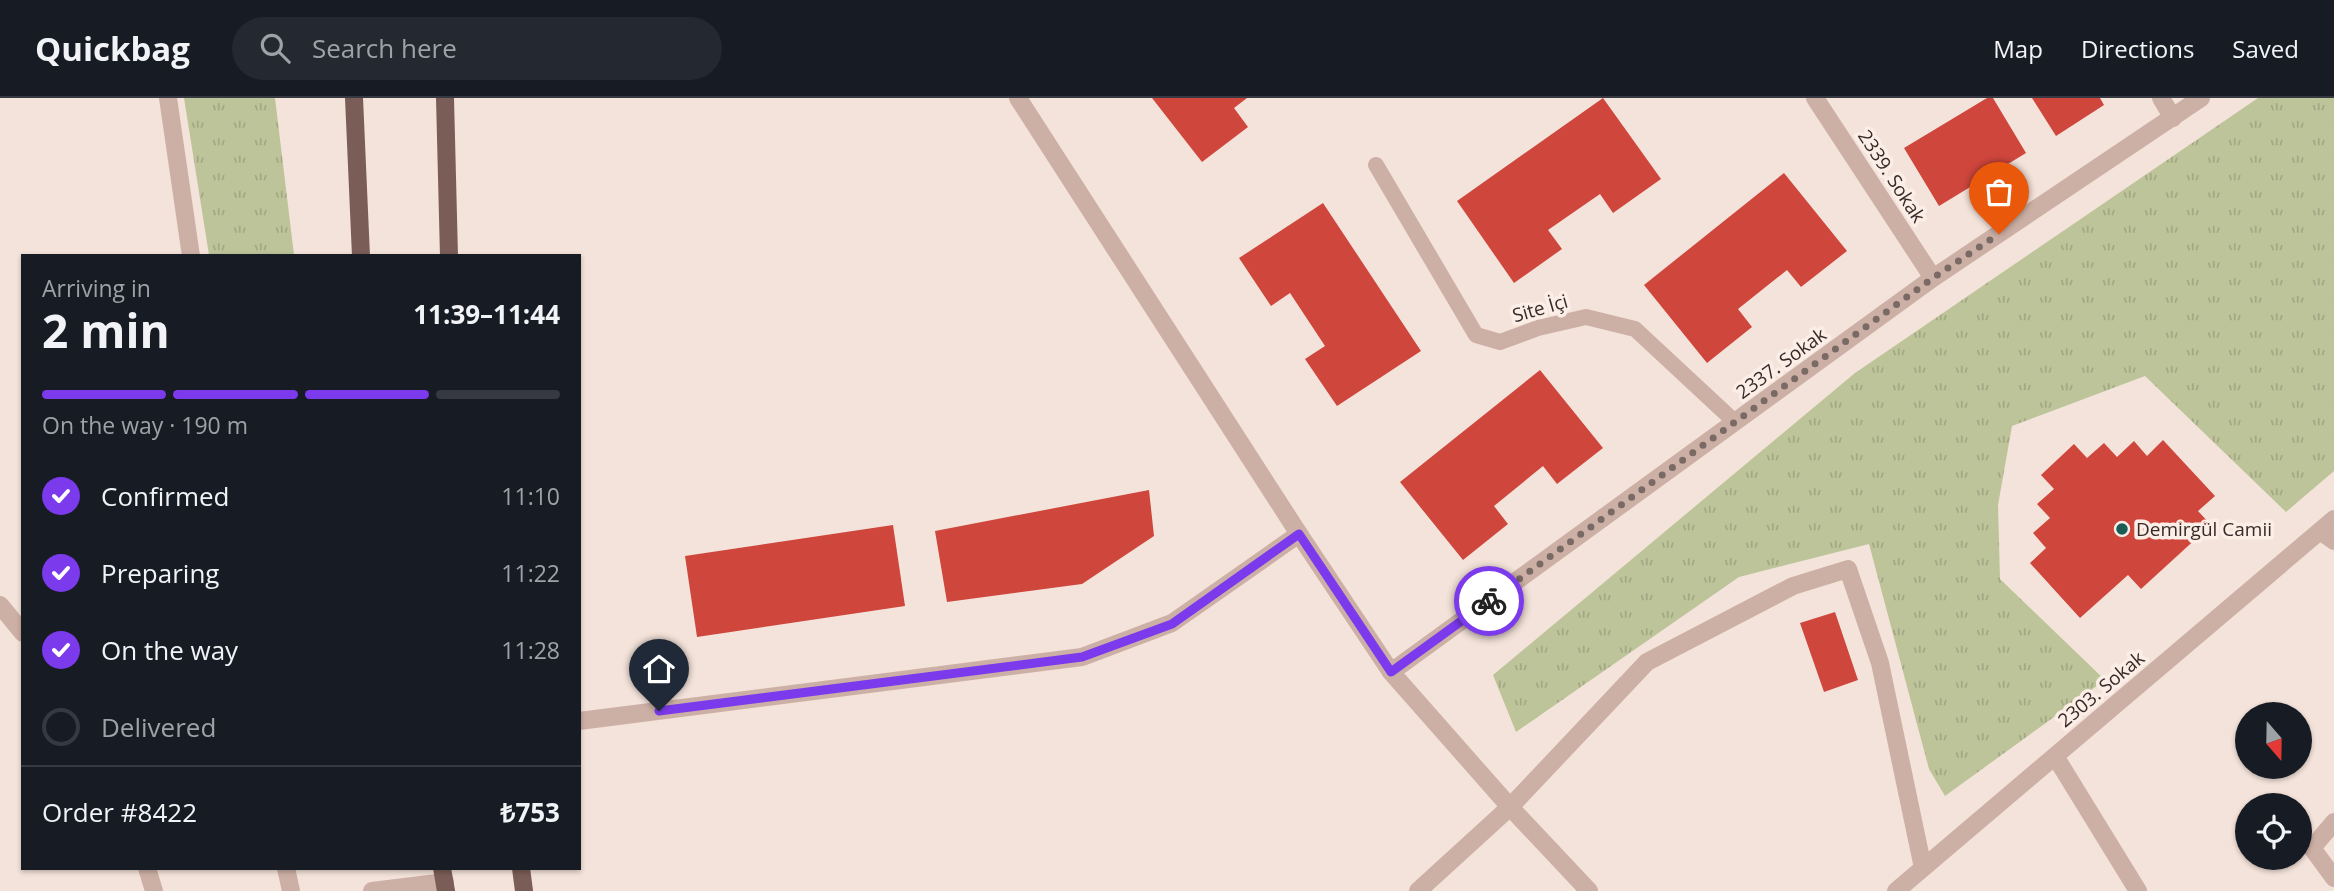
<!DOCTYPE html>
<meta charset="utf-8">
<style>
:root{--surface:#171b24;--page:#242831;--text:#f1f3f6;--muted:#9ea1a6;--line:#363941;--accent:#7c3aed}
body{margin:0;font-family:"Open Sans",sans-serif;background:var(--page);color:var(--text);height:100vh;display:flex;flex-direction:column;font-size:26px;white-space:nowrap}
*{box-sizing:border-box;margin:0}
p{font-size:23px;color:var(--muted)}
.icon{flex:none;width:38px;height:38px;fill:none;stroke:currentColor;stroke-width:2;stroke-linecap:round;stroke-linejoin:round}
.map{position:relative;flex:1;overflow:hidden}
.drawer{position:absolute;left:21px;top:156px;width:560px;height:616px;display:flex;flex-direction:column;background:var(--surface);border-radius:0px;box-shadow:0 2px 5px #0004}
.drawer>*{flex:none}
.needle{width:46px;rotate:160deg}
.controls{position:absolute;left:2235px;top:604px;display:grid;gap:14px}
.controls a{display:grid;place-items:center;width:77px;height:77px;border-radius:50%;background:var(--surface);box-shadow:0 2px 5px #0004;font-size:35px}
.pin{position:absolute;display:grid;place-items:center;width:60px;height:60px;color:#fff;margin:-72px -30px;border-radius:50% 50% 50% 0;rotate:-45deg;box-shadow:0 0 7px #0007}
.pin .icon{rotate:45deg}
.courier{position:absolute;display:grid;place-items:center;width:70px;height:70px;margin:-35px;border:5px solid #7c3aed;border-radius:50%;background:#fff;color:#222;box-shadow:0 2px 9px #0007}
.overview em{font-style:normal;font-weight:700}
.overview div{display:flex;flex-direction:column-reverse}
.overview{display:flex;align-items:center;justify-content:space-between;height:119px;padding:0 21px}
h1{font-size:46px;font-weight:700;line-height:52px}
.bar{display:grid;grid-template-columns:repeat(4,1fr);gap:10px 7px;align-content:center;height:84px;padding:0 21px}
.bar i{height:9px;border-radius:5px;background:var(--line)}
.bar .current{background:var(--accent)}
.bar p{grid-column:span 4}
.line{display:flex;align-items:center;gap:18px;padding:0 21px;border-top:2px solid var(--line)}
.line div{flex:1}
ol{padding:0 21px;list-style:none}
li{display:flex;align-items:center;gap:21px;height:77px}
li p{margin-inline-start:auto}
li .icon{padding:7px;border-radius:50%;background:var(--accent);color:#fff;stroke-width:4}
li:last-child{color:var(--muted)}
li i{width:38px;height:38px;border:4px solid var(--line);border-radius:50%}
header{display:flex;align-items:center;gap:42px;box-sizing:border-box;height:98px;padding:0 35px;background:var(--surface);border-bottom:2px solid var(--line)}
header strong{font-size:33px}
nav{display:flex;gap:38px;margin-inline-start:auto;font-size:24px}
.search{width:490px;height:63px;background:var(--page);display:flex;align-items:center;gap:18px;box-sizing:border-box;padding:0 24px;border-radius:38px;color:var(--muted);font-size:26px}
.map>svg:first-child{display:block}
.grass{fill:url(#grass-tufts)}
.building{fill:#cf463d}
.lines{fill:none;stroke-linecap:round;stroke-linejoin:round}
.service{stroke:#cdb0a5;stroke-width:16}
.minor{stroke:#cdb0a5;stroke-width:18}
.tertiary{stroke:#cdb0a5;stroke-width:18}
.primary{stroke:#7b5d57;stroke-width:18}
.done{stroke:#7a6a66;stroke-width:7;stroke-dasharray:0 12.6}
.route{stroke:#7c3aed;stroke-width:9}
.poi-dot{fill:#195d55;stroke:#fbeee7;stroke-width:2.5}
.labels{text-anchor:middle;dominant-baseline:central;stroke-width:7;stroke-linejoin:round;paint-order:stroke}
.street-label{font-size:19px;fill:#382927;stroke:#fbeee7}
.poi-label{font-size:19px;fill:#382927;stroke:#fbeee7;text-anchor:start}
</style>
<header>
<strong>Quickbag</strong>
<div class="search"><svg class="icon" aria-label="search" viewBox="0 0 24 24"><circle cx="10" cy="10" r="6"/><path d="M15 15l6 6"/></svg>Search here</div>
<nav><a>Map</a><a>Directions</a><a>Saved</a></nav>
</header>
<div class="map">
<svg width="2334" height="793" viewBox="0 0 2334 793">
<defs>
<pattern id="grass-tufts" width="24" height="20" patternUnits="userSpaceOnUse" patternTransform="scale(1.75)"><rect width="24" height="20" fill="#bdc499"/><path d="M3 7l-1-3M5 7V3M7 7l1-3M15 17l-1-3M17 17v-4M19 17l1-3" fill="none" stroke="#a3a884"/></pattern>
</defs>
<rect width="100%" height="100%" fill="#f4e3da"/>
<!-- grass -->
<path class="grass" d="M184,0H275L294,157H209Z
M2258,0H2334V373L2286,414L2145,278L2012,328L1998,407L2000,481L2105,582L1945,698L1929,671L1869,446L1739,479L1516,634L1493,577L1855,275Z"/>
<!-- building -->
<path class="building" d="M1152,0H1247L1234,10L1248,29L1202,64Z
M1603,0L1661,81L1613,115L1600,96L1548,132L1562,151L1514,185L1457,103Z
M1987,0H1993L2026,55L1939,108L1904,50Z
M2032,0H2100L2104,7L2056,38Z
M1784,75L1847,153L1801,189L1787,172L1738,211L1752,229L1707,265L1644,187Z
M1323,105L1421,253L1337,308L1305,261L1325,248L1290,195L1271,208L1239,160Z
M1540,272L1603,350L1557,386L1543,368L1494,408L1508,426L1463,462L1400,384Z
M2163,342L2215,398L2198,413L2211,427L2141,491L2128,477L2080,520L2030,465L2046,450L2033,435L2050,420L2037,406L2054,391L2041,377L2074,346L2087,360L2104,345L2117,359L2134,343L2147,358Z
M1149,392L1154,438L1082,486L947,504L935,433Z
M893,427L905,508L697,539L685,458Z
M1835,514L1858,582L1824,594L1800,525Z"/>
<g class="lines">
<!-- service -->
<path class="service" d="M1376,67L1476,237L1500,244L1538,230L1586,219L1635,231L1735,324"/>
<!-- minor -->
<path class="minor" d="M168,0L191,158
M1815,0L1933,180
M2161,0L2173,20
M2320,433L2334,443
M0,507L23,535
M1391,574L1933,180L2201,0
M579,623L1082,559L1172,525L1299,436
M2055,658L2138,793
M2334,724L2312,750L2334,780
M147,770L154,793
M286,770L291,793
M1418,793L1510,709L1647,564L1793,488L1848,471L1880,565L1923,770
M1896,793L2334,421"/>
<!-- tertiary -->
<path class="tertiary" d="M1018,0L1299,436L1391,574L1510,709L1589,793
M372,793L445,784"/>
<!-- primary -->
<path class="primary" d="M354,0L361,158
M445,0L449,158
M442,770L446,793
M521,770L524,793"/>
</g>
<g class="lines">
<!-- done -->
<path class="done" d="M1489,503L1933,180L1999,136"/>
<!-- route -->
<path class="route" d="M659,613L1082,559L1172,526L1299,436L1391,574L1489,503"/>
</g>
<!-- markers -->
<circle class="poi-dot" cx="2122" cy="431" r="7"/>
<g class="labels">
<!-- street labels -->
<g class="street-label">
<text transform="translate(1892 78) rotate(57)">2339. Sokak</text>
<text transform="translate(1540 210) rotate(-16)">Site İçi</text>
<text transform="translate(1781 265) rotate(-36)">2337. Sokak</text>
<text transform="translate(2101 591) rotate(-40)">2303. Sokak</text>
</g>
<!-- poi labels -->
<g class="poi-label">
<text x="2136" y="431">Demirgül Camii</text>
</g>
</g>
</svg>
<div class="controls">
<a><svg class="needle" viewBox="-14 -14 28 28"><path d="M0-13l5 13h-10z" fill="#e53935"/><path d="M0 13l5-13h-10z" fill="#9ea1a6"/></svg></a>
<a><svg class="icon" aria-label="locate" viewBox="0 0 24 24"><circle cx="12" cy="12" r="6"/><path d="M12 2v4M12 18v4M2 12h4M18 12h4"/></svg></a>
</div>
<div class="pin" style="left:1999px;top:136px;background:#ea580c"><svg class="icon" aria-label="bag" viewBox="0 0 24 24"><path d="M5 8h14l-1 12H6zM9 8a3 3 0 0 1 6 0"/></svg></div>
<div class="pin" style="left:659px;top:613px;background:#1f2937"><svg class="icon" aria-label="home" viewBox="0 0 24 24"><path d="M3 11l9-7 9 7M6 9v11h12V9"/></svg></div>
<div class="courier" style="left:1489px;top:503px"><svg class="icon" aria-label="bike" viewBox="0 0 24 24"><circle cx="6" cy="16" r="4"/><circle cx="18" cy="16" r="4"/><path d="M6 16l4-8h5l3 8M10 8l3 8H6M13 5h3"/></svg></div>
<section class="drawer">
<div class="overview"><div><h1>2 min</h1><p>Arriving in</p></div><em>11:39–11:44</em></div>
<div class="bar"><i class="current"></i><i class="current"></i><i class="current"></i><i></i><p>On the way · 190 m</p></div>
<ol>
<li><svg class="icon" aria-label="check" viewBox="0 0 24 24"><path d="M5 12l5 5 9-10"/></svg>Confirmed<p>11:10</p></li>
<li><svg class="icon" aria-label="check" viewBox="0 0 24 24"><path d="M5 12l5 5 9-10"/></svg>Preparing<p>11:22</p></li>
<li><svg class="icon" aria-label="check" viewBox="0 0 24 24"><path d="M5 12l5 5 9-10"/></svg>On the way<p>11:28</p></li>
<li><i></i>Delivered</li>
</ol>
<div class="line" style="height:91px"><div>Order #8422</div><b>₺753</b></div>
</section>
</div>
